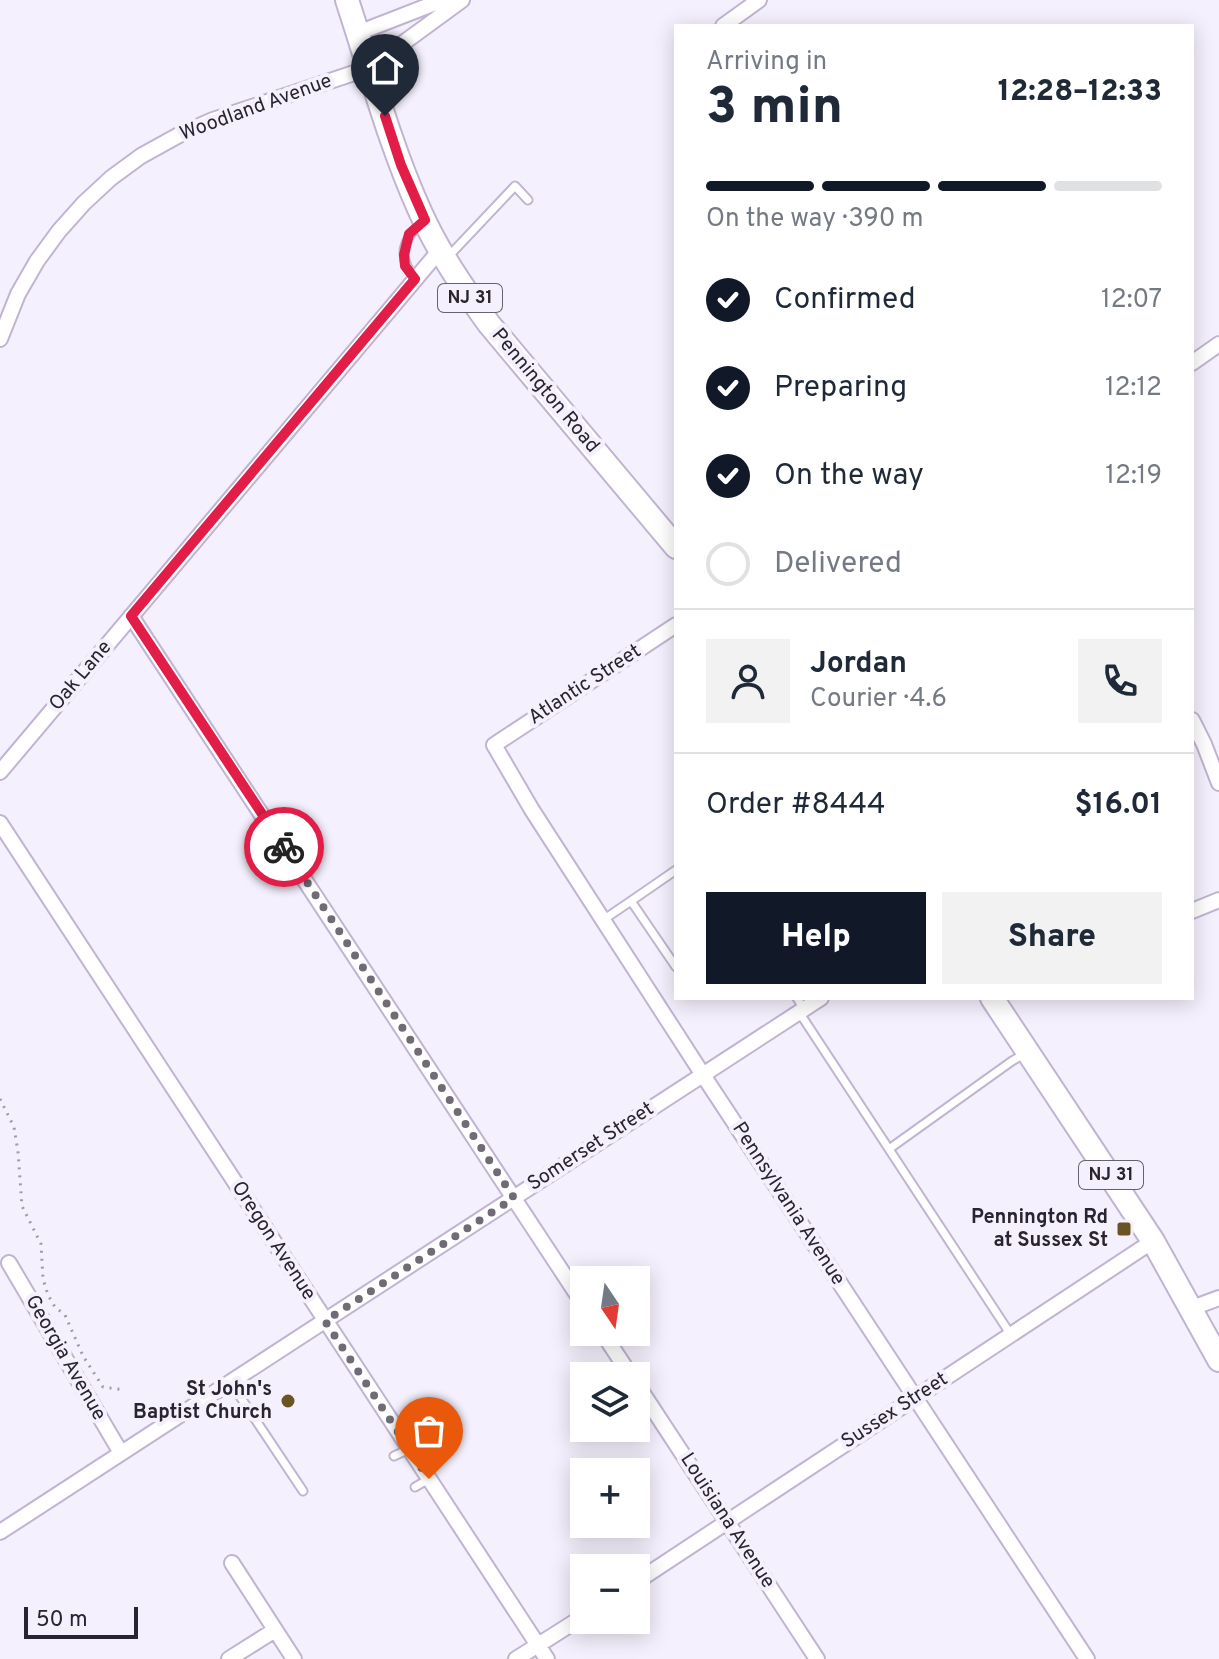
<!DOCTYPE html>
<meta charset="utf-8">
<style>
:root{--surface:#fff;--page:#f2f2f3;--text:#1f2937;--muted:#747a83;--line:#e0e1e3;--accent:#111827}
body{margin:0;font-family:Overpass,sans-serif;background:var(--page);color:var(--text);height:100vh;display:flex;flex-direction:column;font-size:30px;white-space:nowrap}
*{box-sizing:border-box;margin:0}
p{font-size:26px;color:var(--muted)}
.icon{flex:none;width:44px;height:44px;fill:none;stroke:currentColor;stroke-width:2;stroke-linecap:round;stroke-linejoin:round}
.map{position:relative;flex:1;overflow:hidden}
.sheet{position:absolute;left:674px;top:24px;width:520px;height:976px;display:flex;flex-direction:column;background:var(--surface);border-radius:0px;box-shadow:0 4px 20px #0003}
.sheet>*{flex:none}
.needle{width:52px;rotate:167deg}
.controls{position:absolute;left:570px;top:1266px;display:grid;gap:16px}
.controls a{display:grid;place-items:center;width:80px;height:80px;border-radius:0px;background:var(--surface);box-shadow:0 4px 20px #0003;font-size:40px}
.scale{position:absolute;left:24px;bottom:20px;width:114px;box-sizing:border-box;padding-left:8px;border:4px solid #29242f;border-top:0;font-size:22px;line-height:28px;white-space:nowrap;color:#29242f;-webkit-text-stroke:6px #f5f0fd;paint-order:stroke}
.pin{position:absolute;display:grid;place-items:center;width:68px;height:68px;color:#fff;margin:-82px -34px;border-radius:50% 50% 50% 0;rotate:-45deg;box-shadow:0 0 8px #0007}
.pin .icon{rotate:45deg}
.courier{position:absolute;display:grid;place-items:center;width:80px;height:80px;margin:-40px;border:6px solid #e11d48;border-radius:50%;background:#fff;color:#222;box-shadow:0 2px 10px #0007}
.overview em{font-style:normal;font-weight:800}
.overview div{display:flex;flex-direction:column-reverse}
.overview{display:flex;align-items:center;justify-content:space-between;height:136px;padding:0 32px}
h1{font-size:52px;font-weight:800;line-height:60px}
.bar{display:grid;grid-template-columns:repeat(4,1fr);gap:12px 8px;align-content:center;height:96px;padding:0 32px}
.bar i{height:10px;border-radius:6px;background:var(--line)}
.bar .selected{background:var(--accent)}
.bar p{grid-column:span 4}
.line{display:flex;align-items:center;gap:20px;padding:0 32px;border-top:2px solid var(--line)}
.line div{flex:1}
.round{display:grid;place-items:center;flex:none;width:84px;height:84px;border-radius:0px;background:var(--page)}
ol{padding:0 32px;list-style:none}
li{display:flex;align-items:center;gap:24px;height:88px}
li p{margin-inline-start:auto}
li .icon{padding:8px;border-radius:50%;background:var(--accent);color:#fff;stroke-width:4}
li:last-child{color:var(--muted)}
li i{width:44px;height:44px;border:4px solid var(--line);border-radius:50%}
.action{display:flex;gap:16px;margin-top:auto;padding:16px 32px}
.action a{flex:1;height:92px;border-radius:0px;background:var(--accent);color:#fff;font-size:32px;font-weight:800;line-height:92px;text-align:center}
.action a+a{background:var(--page);color:var(--text)}
.map>svg:first-child{display:block}
.lines{fill:none;stroke-linecap:round;stroke-linejoin:round}
.service-casing{stroke:#c1b4d2;stroke-width:11}
.minor-casing{stroke:#c1b4d2;stroke-width:18}
.primary-casing{stroke:#c1b4d2;stroke-width:26}
.path{stroke:#a09ba7;stroke-width:3;stroke-dasharray:2 6;stroke-linecap:butt}
.service{stroke:#fff;stroke-width:7}
.minor{stroke:#fff;stroke-width:14}
.primary{stroke:#fff;stroke-width:22}
.done{stroke:#706b77;stroke-width:8;stroke-dasharray:0 14.4}
.route{stroke:#e11d48;stroke-width:10}
.poi-dot{fill:#685523;stroke:#f5f0fd;stroke-width:3}
.labels{text-anchor:middle;dominant-baseline:central;stroke-width:8;stroke-linejoin:round;paint-order:stroke}
.shield{fill:#f5f0fd;stroke:#66616d;stroke-width:2}
.shield-label{font-size:18px;font-weight:bold;fill:#29242f}
.street-label{font-size:20px;fill:#29242f;stroke:#f5f0fd}
.poi-label{font-size:20px;font-weight:bold;fill:#29242f;stroke:#f5f0fd;text-anchor:end}
</style>
<div class="map">
<svg width="1219" height="1659" viewBox="0 0 1219 1659">
<rect width="100%" height="100%" fill="#f5f0fd"/>
<g class="lines">
<defs>
<path id="service" d="M447,258L515,186L528,200
M415,279C397,256 402,239 423,222
M676,870L631,901L676,967
M603,920L631,901
M797,998L804,1009
M799,1012L1011,1335
M889,1149L1012,1061L1026,1053
M231,1383L303,1491
M394,1456L409,1449
M415,1487L429,1479"/>
<path id="minor" d="M723,26L759,0
M358,33L443,0
M0,339L18,294L37,261L59,231L84,203L111,178L141,156L179,135L213,120L369,68L462,0
M1192,363L1219,344
M131,616L584,1305
M676,625L494,745L532,810L703,1075L1087,1659
M1192,720L1204,744L1219,783
M0,772L440,250
M0,823L547,1659
M1192,911L1219,900
M9,1263L121,1453
M1192,1308L1219,1298
M602,1332L631,1376
M636,1383L817,1659
M0,1532L821,998
M232,1563L294,1659
M636,1582L1153,1241
M229,1659L275,1630
M516,1659L584,1616"/>
<path id="primary" d="M347,0C370,70 389,142 419,209C437,250 463,288 489,324L676,547
M992,998L1153,1241L1219,1360"/>
</defs>
<!-- service casing -->
<use href="#service" class="service-casing"/>
<!-- minor casing -->
<use href="#minor" class="minor-casing"/>
<!-- primary casing -->
<use href="#primary" class="primary-casing"/>
<!-- path -->
<path class="path" d="M0,1099L14,1127L18,1152L22,1206L41,1244L43,1279L48,1295L55,1307L65,1315L83,1356L103,1387L125,1390"/>
<!-- service -->
<use href="#service" class="service"/>
<!-- minor -->
<use href="#minor" class="minor"/>
<!-- primary -->
<use href="#primary" class="primary"/>
</g>
<g class="lines">
<!-- done -->
<path class="done" d="M284,847L514,1198L325,1321L429,1479"/>
<!-- route -->
<path class="route" d="M284,847L131,616L415,279L405,266L404,255L409,234L425,220L401,165L385,116"/>
</g>
<!-- markers -->
<g class="poi-dot">
<rect x="1116" y="1221" width="16" height="16" rx="4"/>
<circle cx="288" cy="1401" r="8"/>
</g>
<g class="labels">
<!-- shield labels -->
<g class="shield">
<rect x="438" y="284" width="64" height="28" rx="6"/>
<rect x="1079" y="1161" width="64" height="28" rx="6"/>
</g>
<g class="shield-label">
<text x="470" y="298">NJ 31</text>
<text x="1111" y="1175">NJ 31</text>
</g>
<!-- street labels -->
<g class="street-label">
<text transform="translate(256 108) rotate(-20)">Woodland Avenue</text>
<text transform="translate(545 391) rotate(50)">Pennington Road</text>
<text transform="translate(81 676) rotate(-50)">Oak Lane</text>
<text transform="translate(585 685) rotate(-33)">Atlantic Street</text>
<text transform="translate(591 1147) rotate(-33)">Somerset Street</text>
<text transform="translate(788 1204) rotate(57)">Pennsylvania Avenue</text>
<text transform="translate(273 1241) rotate(57)">Oregon Avenue</text>
<text transform="translate(65 1358) rotate(60)">Georgia Avenue</text>
<text transform="translate(895 1411) rotate(-33)">Sussex Street</text>
<text transform="translate(727 1521) rotate(57)">Louisiana Avenue</text>
</g>
<!-- poi labels -->
<g class="poi-label">
<text x="1108" y="1218">Pennington Rd<tspan x="1108" dy="23">at Sussex St</tspan></text>
<text x="272" y="1390">St John's<tspan x="272" dy="23">Baptist Church</tspan></text>
</g>
</g>
</svg>
<div class="controls">
<a><svg class="needle" viewBox="-14 -14 28 28"><path d="M0-13l5 13h-10z" fill="#e53935"/><path d="M0 13l5-13h-10z" fill="#747a83"/></svg></a>
<a><svg class="icon" aria-label="layers" viewBox="0 0 24 24"><path d="M12 4l9 5-9 5-9-5zM3 14l9 5 9-5"/></svg></a>
<a>+</a>
<a>−</a>
</div>
<div class="scale">50 m</div>
<div class="pin" style="left:429px;top:1479px;background:#ea580c"><svg class="icon" aria-label="bag" viewBox="0 0 24 24"><path d="M5 8h14l-1 12H6zM9 8a3 3 0 0 1 6 0"/></svg></div>
<div class="pin" style="left:385px;top:116px;background:#1f2937"><svg class="icon" aria-label="home" viewBox="0 0 24 24"><path d="M3 11l9-7 9 7M6 9v11h12V9"/></svg></div>
<div class="courier" style="left:284px;top:847px"><svg class="icon" aria-label="bike" viewBox="0 0 24 24"><circle cx="6" cy="16" r="4"/><circle cx="18" cy="16" r="4"/><path d="M6 16l4-8h5l3 8M10 8l3 8H6M13 5h3"/></svg></div>
<section class="sheet">
<div class="overview"><div><h1>3 min</h1><p>Arriving in</p></div><em>12:28–12:33</em></div>
<div class="bar"><i class="selected"></i><i class="selected"></i><i class="selected"></i><i></i><p>On the way · 390 m</p></div>
<ol>
<li><svg class="icon" aria-label="check" viewBox="0 0 24 24"><path d="M5 12l5 5 9-10"/></svg>Confirmed<p>12:07</p></li>
<li><svg class="icon" aria-label="check" viewBox="0 0 24 24"><path d="M5 12l5 5 9-10"/></svg>Preparing<p>12:12</p></li>
<li><svg class="icon" aria-label="check" viewBox="0 0 24 24"><path d="M5 12l5 5 9-10"/></svg>On the way<p>12:19</p></li>
<li><i></i>Delivered</li>
</ol>
<div class="line" style="height:144px"><a class="round"><svg class="icon" aria-label="person" viewBox="0 0 24 24"><circle cx="12" cy="8" r="4"/><path d="M4 21q1-7 8-7t8 7"/></svg></a><div><b>Jordan</b><p>Courier · 4.6</p></div><a class="round"><svg class="icon" aria-label="phone" viewBox="0 0 24 24"><path d="M5 4h4l2 5-3 2q2 4 5 5l2-3 5 2v4C11 20 4 13 5 4z"/></svg></a></div>
<div class="line" style="height:104px"><div>Order #8444</div><b>$16.01</b></div>
<div class="action"><a>Help</a><a>Share</a></div>
</section>
</div>
